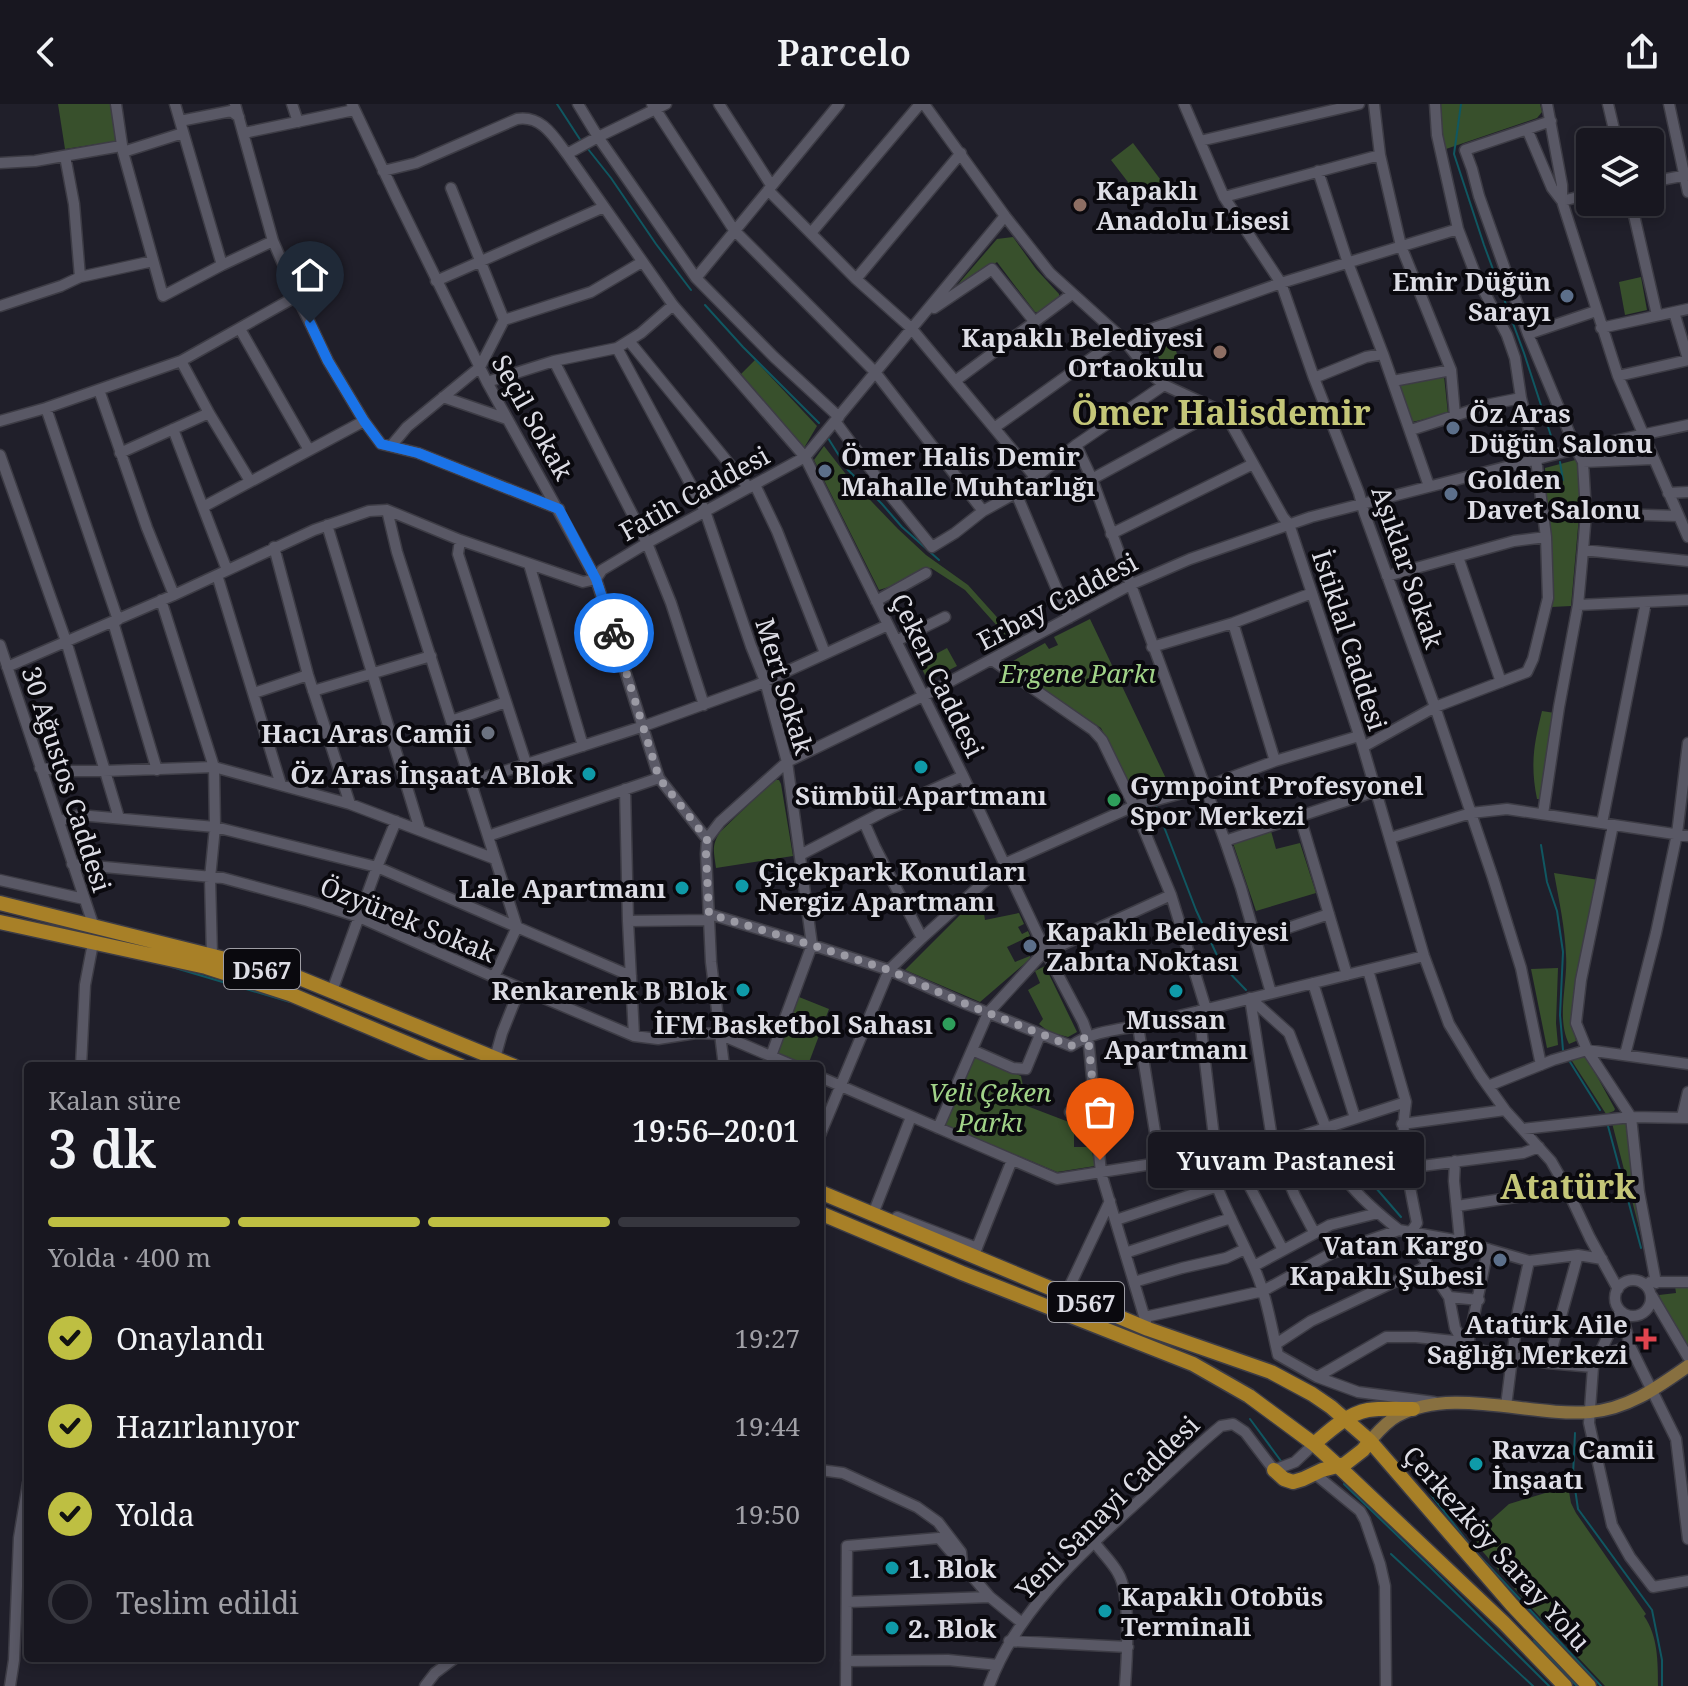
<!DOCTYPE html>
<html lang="tr">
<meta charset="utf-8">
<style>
:root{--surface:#181720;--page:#25242d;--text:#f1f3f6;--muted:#9f9fa5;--line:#36363e;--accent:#bebf42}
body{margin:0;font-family:"Noto Serif",serif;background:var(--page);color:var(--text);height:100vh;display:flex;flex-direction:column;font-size:30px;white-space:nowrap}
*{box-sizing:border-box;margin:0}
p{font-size:26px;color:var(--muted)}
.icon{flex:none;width:44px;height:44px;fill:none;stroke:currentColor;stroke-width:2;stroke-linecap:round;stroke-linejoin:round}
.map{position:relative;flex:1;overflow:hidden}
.panel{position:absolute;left:24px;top:958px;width:800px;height:600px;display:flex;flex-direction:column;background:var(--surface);border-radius:8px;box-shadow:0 4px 12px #0003,0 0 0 2px var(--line)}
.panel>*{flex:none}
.tools{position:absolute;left:1576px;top:24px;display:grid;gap:16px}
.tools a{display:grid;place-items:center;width:88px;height:88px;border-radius:8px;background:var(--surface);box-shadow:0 4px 12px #0003,0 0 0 2px var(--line);font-size:40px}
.pin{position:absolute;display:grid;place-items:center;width:68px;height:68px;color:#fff;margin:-82px -34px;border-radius:50% 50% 50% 0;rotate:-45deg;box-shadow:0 0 8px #0007}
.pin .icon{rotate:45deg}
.courier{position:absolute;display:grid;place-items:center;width:80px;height:80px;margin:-40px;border:6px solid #1a73e8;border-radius:50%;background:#fff;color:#222;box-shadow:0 2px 10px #0007}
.bubble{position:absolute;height:56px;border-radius:8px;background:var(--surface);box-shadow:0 4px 12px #0003,0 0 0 2px var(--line);font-size:26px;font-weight:600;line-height:56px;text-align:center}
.headline em{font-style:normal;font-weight:600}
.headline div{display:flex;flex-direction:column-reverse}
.headline{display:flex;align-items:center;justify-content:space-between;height:136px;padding:0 24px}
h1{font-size:52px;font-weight:600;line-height:60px}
.bar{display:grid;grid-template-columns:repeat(4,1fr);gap:12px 8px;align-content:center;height:96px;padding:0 24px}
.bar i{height:10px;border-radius:6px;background:var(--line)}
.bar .selected{background:var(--accent)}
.bar p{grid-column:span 4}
ol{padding:0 24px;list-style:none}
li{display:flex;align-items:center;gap:24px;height:88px}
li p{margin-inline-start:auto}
li .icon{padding:8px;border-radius:50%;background:var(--accent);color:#111;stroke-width:4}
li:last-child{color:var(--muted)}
li i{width:44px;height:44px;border:4px solid var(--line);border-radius:50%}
header{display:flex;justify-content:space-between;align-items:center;height:104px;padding:0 24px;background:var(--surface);font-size:36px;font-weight:600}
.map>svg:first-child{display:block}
.green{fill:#38502c}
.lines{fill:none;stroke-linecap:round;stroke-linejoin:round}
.stream{stroke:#105761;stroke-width:2}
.minor-casing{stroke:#3d3c45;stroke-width:13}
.major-casing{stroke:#3d3c45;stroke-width:15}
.highway-casing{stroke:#3d3c45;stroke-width:17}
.minor{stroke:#595865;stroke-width:10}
.major{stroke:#887040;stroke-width:12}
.highway{stroke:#a88027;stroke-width:14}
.done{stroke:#9b9aa4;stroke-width:8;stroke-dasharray:0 14.4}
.route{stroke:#1a73e8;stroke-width:10}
.education-dot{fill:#8d6e63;stroke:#0a090e;stroke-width:3}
.service-dot{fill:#5c6f8a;stroke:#0a090e;stroke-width:3}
.worship-dot{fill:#6b7280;stroke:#0a090e;stroke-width:3}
.culture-dot{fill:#0f9aa8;stroke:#0a090e;stroke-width:3}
.leisure-dot{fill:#2e9e5b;stroke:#0a090e;stroke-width:3}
.health-dot{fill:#e0444e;stroke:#0a090e;stroke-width:3}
.labels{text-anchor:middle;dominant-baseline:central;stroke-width:8;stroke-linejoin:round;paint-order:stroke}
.shield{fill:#0a090e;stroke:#9e9da4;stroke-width:2}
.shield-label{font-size:24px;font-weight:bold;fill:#dddde5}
.poi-label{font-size:26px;font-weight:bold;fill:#dddde5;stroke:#0a090e;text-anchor:start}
.street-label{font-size:26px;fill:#dddde5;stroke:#0a090e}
.park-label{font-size:26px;font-style:italic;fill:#a1d388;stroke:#0a090e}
.district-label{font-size:34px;font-weight:bold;fill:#c4c678;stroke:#0a090e}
</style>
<header><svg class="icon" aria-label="back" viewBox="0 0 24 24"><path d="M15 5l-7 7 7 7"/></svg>Parcelo<svg class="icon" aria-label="share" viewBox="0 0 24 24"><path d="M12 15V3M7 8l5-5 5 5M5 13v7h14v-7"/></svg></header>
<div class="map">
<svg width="1688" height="1582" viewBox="0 0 1688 1582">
<rect width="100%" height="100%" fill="#201f2a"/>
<!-- green -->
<path class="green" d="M58,0H112L117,37L65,45Z
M1441,0H1540L1542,8L1537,14L1443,46Z
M1133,39L1163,79L1141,95L1111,56Z
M1013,133L1036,165L1059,190V194L1040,208H1035L997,158L955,189L953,186L997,135Z
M1641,173L1647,206L1625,211L1619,178Z
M1170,227L1180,260L1162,265L1152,232Z
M755,256L817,322L804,344L741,270Z
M1444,272L1448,310L1412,318L1399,281Z
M824,342L848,373L898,425L926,451L968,481L1013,531L1008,534L965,486L931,464H923L892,482L879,486L814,356Z
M1579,355L1580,401L1571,502L1551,503L1552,471L1545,364Z
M1090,515L1170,683L1142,694L1135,680L1130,682L1101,624L1006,561L1045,539L1049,545L1058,541L1054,533Z
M947,544L957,562L928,577L919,559Z
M1542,607L1555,609L1540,695H1537C1530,660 1534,640 1542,607Z
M774,676H779L781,680L793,752L716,764C714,748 711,742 720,728Z
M1271,727L1276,745L1300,739L1316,789L1256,807L1233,739Z
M1554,769L1599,776L1573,918L1576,937L1569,940C1556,914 1568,879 1566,851C1565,824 1559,796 1554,769Z
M981,790L985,816L1019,809L1024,820L1018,823L1022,830L1028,827L1030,832L1007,843L1015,858L1030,852V855L980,898L905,866Z
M1045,862L1077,928L1068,933L1049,928L1039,920L1043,915L1028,886L1040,879L1035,867Z
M1558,864L1556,919L1558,941L1547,944L1531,865Z
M799,893L829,905L808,961L777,950Z
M1582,952L1587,954L1615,1005L1614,1007L1606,1010L1572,957Z
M976,954L1021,972L1027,1002L1074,1020V1043H1091L1095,1062L1057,1068L945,1021L971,957Z
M1612,1019H1628L1644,1143Z
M1675,1182H1688V1247L1667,1210L1659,1191L1676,1189Z
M1568,1382L1571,1399L1576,1409L1646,1510L1644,1512C1658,1532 1658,1558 1658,1582H1605L1527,1499L1471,1434L1509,1400Z"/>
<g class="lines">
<!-- stream -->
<path class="stream" d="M557,0L581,37
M1461,0L1454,50L1484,141L1524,249L1553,338
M588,45L611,74L656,140L691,186
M705,201L743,243L819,319
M828,334L848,366L882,400L902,423L939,456
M1560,358L1563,376
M1014,520L1020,528
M1156,702L1196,806L1221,860L1246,886
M1541,741L1547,778L1557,807L1563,848L1560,911L1563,946
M172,863L290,898
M1570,958L1600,1006
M1608,1022L1641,1144
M1334,1030L1363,1069L1401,1113
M1250,1315L1281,1357
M1575,1329L1573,1371L1578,1405L1652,1506L1662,1556V1582
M1422,1379L1473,1445L1601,1582
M1344,1380L1430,1463L1549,1582
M1391,1450L1533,1582
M1534,1537L1577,1582"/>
<defs>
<path id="minor" d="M116,0L123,48L163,192L222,161L273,137
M175,0L222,161
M235,0L273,137L297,192L328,257L364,317L381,340L418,349L559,405
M292,0L298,18
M352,0L397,95L487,278L596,475L659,674L707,735
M578,0L598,33L696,174L774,253L839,313
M652,0L734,126L875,268L983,407
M719,0L771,81
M924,0L1005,112L1050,169L1123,235L1151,270L1164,281L1225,309L1283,413L1289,420L1363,643L1424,852L1449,920L1480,971L1505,1006L1551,1057L1567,1085L1590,1134L1618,1185
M1184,0L1224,93L1281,179L1314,274L1359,389L1364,408L1435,603L1493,774L1521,864L1541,961
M1374,0L1380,51L1401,142L1451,266L1455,312
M1547,0L1562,81V97L1618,272L1688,433
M1608,0L1617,38
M1669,0L1688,88
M180,17L231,7L239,13
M1527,25L1552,84L1562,97L1590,90
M244,29L354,6
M1200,37L1359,0
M123,48L183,29
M567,50L598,33L666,0
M65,52L74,100L80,173
M0,59L35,57L121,42
M383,67L416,59L517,15C542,11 554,33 567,50L673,201L805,353L963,672L1046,848L1083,918L1088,932L1101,1069L1148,1225
M1318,67L1348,159L1383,250L1429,382
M1650,78L1688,71
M451,84L504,216
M768,86L856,175L911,224L1035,373
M1224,93L1380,51
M1631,98L1657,211
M811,129L920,0
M696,174L839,0
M856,175L961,49
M436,177L604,103
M0,202L61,182L80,173L153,157
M934,204L992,165L1034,217
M1674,208L1688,255
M1601,224L1688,205
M240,225L309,346
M1528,230L1596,207
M1123,235L1281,179L1458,125
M629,237L749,384
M617,244L705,407L751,542L765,577L787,658L812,841L771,952
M181,257L209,309L250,377
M554,257L647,439L671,499L704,601
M1618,272L1688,256
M1314,274L1366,253L1383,250
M955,277L1072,190
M1393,277L1451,266
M487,278L554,257L617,244L641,229L673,201
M99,286L147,424L174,491
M443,293L507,315
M46,304L118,516
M0,317L46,304L181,257L297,192
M835,317L889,390L932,443L955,429L983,407L1016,389L1076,341L1164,281
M994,324L1121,233
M173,325L227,466
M1411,326L1491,300L1521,294
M1076,341L1092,375L1225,737L1241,784L1271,889
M391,342L407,323L480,263L504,216L591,188L642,158
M120,349L209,309
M0,351L66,537L119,714
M1583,358L1653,355
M1092,375L1219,306
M755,381L777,427L825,549
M1016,389L1069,514
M1668,389L1688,388
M203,403L364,317
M387,406L397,448L517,823L494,873
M1586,409L1678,412
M327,421L420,726
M1111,430L1253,360
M460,436L458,450L526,659
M274,443L308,571L350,700
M1583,446L1688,457
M1458,453L1501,578
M529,460L583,642
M217,471L281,681
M1387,472L1514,437L1546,433
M161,496L214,663L215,723L210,774L212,852
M876,497L926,469
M1578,501L1688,496
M113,518L157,666
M1233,519L1275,657
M896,537L945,513
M0,541L94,823
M1152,543L1233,519L1312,489
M992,556L1093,626L1102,636L1134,702L1171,791L1206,905
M7,563L174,491L314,426L369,407L387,406L460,436L583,478L596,475L602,466L647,439L805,353L1005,112
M313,587L431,552
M254,589L308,571
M451,617L506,598
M1363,643L1435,603L1527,568L1533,555L1548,494L1546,433L1536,355L1521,294L1515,254L1507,231L1476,172L1458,125L1437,31L1435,0
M40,664L69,667H104L214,663L350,700L495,755
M471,678L644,622L757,581L888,521
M625,685L628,817L634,932
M1543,710L1559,603L1578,501L1583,446L1586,409L1583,358L1576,345L1528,230L1479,92L1472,65L1465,46L1551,17
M1300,713L1347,871
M59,717L79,711L215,723L377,763L631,872
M864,718L875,743L922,834
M1602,719L1646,498
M1613,721L1581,876L1576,919L1587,946L1631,1013L1639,1088L1656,1179
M488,732L659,674
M1390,734L1471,709L1507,705L1688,732
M1225,737L1376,687
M800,751L885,707L963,672
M72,760L223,774L308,797L359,813L494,873L634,932L658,935L696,929L719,930L794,962
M0,776L84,795
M709,810L812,841L889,866L961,898L1071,942C1091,928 1114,926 1138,922L1424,852
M628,817L709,816
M1255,835L1329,810
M1368,866L1406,998C1399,1039 1409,1078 1417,1119L1411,1128L1428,1162L1449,1193L1455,1224L1463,1238
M1313,879L1355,1014
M332,887L377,763L396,717
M1250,894L1273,1041L1295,1092L1314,1128
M1250,894L1289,929L1326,1024
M1199,907L1216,1050
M1138,922L1160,1059
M972,946L1013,964L1026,965L1040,931
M1625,951L1656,829L1677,730L1688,639
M495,954L502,929L520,884
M81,962L85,881L93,839
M724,962L711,858L706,750L707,735L720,718L787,658L923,592L1130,481L1190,455L1311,413L1576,345L1688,321
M820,973L1057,1075L1273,1041L1406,998
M1488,982L1553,956L1587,946L1688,960
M1070,1008L1095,1016
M1682,1013L1688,988
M1402,1020L1505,1006
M938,1024L988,909L1042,850L1171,791
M1322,1025C1329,1043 1335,1063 1347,1077C1362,1096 1380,1111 1399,1126
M1523,1025L1631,1013L1688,1014
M820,1031L889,866L922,834L1004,760L1134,702L1205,683L1275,657L1359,632
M1234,1047L1251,1085L1283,1146
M1206,1052C1218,1091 1236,1124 1253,1161C1266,1189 1271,1221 1278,1251L1317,1273L1358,1288L1434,1298
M1455,1057L1454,1077L1460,1137
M1406,1064L1523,1049L1539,1043
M1457,1102L1567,1085
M873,1110L911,1013
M897,1113L977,1144
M1116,1116L1215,1083
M1125,1149L1231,1114
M974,1151L1012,1056
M1254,1162L1330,1121L1378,1109
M1615 1194a18 18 0 1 1 36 0a18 18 0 1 1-36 0Z
M1134,1178L1182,1164L1226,1154L1245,1145
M1650,1178H1688
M1066,1190L1110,1097
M1652,1192L1688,1253
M1449,1193L1479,1196
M1620,1207L1593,1263L1589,1319L1612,1421L1630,1453L1653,1483L1688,1477
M1622,1208L1630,1242L1676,1335L1688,1435
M1145,1213L1263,1187L1332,1149L1399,1126L1460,1137L1529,1157L1578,1151L1602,1155
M1276,1240L1311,1217L1428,1162
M1468,1240L1488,1145
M1598,1253L1630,1242
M1548,1259L1578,1151
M1317,1273L1386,1233H1416L1463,1238L1483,1247L1548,1259L1593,1263
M1506,1302L1518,1207L1529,1157
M820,1366L843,1369L917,1403L938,1418L961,1448L962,1458
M1315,1370L1360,1407L1365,1416L1380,1460L1385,1482L1386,1582
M1095,1439C1102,1449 1112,1458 1118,1469C1131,1490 1127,1556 1125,1582
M847,1498L990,1493
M1009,1537L1128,1543
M846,1557L948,1556L998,1561
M10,1582L14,1556L19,1434L28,1379
M425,1582L435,1569L455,1554
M846,1582L847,1442L939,1434L990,1493L1022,1519
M989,1582C1017,1505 1084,1447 1143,1393C1169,1369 1194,1344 1221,1322L1233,1320L1245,1328L1274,1366L1295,1358L1314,1340"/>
<path id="major" d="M1370,1337C1378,1328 1386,1318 1397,1312C1452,1282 1530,1313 1590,1308C1628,1305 1658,1283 1688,1262"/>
<path id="highway" d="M0,799L297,873L514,962
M0,818L206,863L290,890L461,962
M820,1088L1148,1225L1271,1268L1312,1290L1331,1303L1370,1337L1512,1501L1589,1582
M820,1109L962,1169L1193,1260L1249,1292L1314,1340L1337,1361L1504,1519L1565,1582
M1314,1340C1329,1327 1347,1310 1368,1306C1382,1304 1398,1305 1413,1305
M1274,1366L1284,1375L1293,1378L1303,1375L1322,1366L1345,1360L1363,1346L1370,1337"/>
</defs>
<!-- minor casing -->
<use href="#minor" class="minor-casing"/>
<!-- major casing -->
<use href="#major" class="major-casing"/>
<!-- highway casing -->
<use href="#highway" class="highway-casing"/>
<!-- minor -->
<use href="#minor" class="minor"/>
<!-- major -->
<use href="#major" class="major"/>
<!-- highway -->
<use href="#highway" class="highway"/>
</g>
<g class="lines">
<!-- done -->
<path class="done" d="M614,529L659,674L707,735L706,750L709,810L812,841L889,866L961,898L1071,942L1088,932L1100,1056"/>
<!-- route -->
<path class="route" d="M310,219L328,257L364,317L381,340L418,349L559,405L596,475L614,529"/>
</g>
<!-- markers -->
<g class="education-dot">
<circle cx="1080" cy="101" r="8"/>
<circle cx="1220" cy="248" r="8"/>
</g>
<g class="service-dot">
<circle cx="1567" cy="192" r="8"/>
<circle cx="1453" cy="324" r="8"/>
<circle cx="825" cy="367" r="8"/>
<circle cx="1451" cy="390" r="8"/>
<circle cx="1030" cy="842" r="8"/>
<circle cx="1500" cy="1156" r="8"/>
</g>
<circle class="worship-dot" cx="488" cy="629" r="8"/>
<g class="culture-dot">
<circle cx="921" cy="663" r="8"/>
<circle cx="589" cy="670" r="8"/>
<circle cx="742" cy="782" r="8"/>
<circle cx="682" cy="784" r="8"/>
<circle cx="743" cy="886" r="8"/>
<circle cx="1176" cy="887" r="8"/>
<circle cx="1476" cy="1360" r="8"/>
<circle cx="892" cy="1464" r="8"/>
<circle cx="1105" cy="1507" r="8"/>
<circle cx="892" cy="1524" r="8"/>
</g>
<g class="leisure-dot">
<circle cx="1114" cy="696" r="8"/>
<circle cx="949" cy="920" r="8"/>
</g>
<path class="health-dot" d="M1642 1223h8v8h8v8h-8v8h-8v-8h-8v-8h8z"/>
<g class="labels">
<!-- shield labels -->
<g class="shield">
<rect x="224" y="845" width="76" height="40" rx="6"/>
<rect x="1048" y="1178" width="76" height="40" rx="6"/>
</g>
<g class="shield-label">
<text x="262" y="865">D567</text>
<text x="1086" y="1198">D567</text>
</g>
<!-- poi labels -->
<g class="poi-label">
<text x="1096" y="86">Kapaklı<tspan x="1096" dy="30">Anadolu Lisesi</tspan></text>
<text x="1551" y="177" text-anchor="end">Emir Düğün<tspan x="1551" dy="30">Sarayı</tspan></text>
<text x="1204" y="233" text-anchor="end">Kapaklı Belediyesi<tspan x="1204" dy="30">Ortaokulu</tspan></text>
<text x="1469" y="309">Öz Aras<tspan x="1469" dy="30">Düğün Salonu</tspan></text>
<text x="841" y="352">Ömer Halis Demir<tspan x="841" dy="30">Mahalle Muhtarlığı</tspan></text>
<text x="1467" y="375">Golden<tspan x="1467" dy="30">Davet Salonu</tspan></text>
<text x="472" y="629" text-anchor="end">Hacı Aras Camii</text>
<text x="573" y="670" text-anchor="end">Öz Aras İnşaat A Blok</text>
<text x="1130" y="681">Gympoint Profesyonel<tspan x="1130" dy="30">Spor Merkezi</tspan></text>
<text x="921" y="691" text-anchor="middle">Sümbül Apartmanı</text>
<text x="758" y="767">Çiçekpark Konutları<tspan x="758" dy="30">Nergiz Apartmanı</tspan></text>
<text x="666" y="784" text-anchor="end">Lale Apartmanı</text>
<text x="1046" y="827">Kapaklı Belediyesi<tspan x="1046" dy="30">Zabıta Noktası</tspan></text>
<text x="727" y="886" text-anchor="end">Renkarenk B Blok</text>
<text x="1176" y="915" text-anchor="middle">Mussan<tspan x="1176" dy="30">Apartmanı</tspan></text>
<text x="933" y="920" text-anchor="end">İFM Basketbol Sahası</text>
<text x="1484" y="1141" text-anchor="end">Vatan Kargo<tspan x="1484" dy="30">Kapaklı Şubesi</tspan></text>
<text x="1628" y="1220" text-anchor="end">Atatürk Aile<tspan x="1628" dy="30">Sağlığı Merkezi</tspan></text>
<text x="1492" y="1345">Ravza Camii<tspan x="1492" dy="30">İnşaatı</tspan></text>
<text x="908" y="1464">1. Blok</text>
<text x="1121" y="1492">Kapaklı Otobüs<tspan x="1121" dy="30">Terminali</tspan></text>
<text x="908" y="1524">2. Blok</text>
</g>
<!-- street labels -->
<g class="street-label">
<text transform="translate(533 313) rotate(61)">Seçil Sokak</text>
<text transform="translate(694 389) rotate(-29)">Fatih Caddesi</text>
<text transform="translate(1408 463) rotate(71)">Aşıklar Sokak</text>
<text transform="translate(1057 497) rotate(-28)">Erbay Caddesi</text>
<text transform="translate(1350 536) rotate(72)">İstiklal Caddesi</text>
<text transform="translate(938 571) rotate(64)">Çeken Caddesi</text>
<text transform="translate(785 582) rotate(73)">Mert Sokak</text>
<text transform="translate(67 675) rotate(72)">30 Ağustos Caddesi</text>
<text transform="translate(408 815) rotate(22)">Özyürek Sokak</text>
<text transform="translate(1107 1403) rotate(-45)">Yeni Sanayi Caddesi</text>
<text transform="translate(1497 1444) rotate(48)">Çerkezköy Saray Yolu</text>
</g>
<!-- park labels -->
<g class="park-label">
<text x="1078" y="569">Ergene Parkı</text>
<text x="990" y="988">Veli Çeken<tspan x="990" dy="30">Parkı</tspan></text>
</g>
<!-- district labels -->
<g class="district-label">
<text x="1221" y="308">Ömer Halisdemir</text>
<text x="1568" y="1082">Atatürk</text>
</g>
</g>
</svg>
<div class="tools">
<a><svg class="icon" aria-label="layers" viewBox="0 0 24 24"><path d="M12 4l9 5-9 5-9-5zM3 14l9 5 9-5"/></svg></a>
</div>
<div class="pin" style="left:1100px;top:1056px;background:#ea580c"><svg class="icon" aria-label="bag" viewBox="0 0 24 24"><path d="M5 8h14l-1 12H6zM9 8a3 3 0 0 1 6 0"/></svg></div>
<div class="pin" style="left:310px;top:219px;background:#1f2937"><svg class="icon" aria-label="home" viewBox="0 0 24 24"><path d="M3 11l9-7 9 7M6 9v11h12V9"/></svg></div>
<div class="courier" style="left:614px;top:529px"><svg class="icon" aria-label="bike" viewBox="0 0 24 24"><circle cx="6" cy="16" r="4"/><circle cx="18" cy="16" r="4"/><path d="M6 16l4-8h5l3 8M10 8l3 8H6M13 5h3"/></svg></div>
<div class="bubble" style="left:1148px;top:1028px;width:276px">Yuvam Pastanesi</div>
<section class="panel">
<div class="headline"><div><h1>3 dk</h1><p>Kalan süre</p></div><em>19:56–20:01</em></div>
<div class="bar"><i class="selected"></i><i class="selected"></i><i class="selected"></i><i></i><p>Yolda · 400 m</p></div>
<ol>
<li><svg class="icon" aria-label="check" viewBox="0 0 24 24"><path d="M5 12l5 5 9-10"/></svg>Onaylandı<p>19:27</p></li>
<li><svg class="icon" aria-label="check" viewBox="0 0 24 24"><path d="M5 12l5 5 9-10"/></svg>Hazırlanıyor<p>19:44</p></li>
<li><svg class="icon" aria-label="check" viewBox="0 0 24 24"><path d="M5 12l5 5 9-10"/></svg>Yolda<p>19:50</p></li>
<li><i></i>Teslim edildi</li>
</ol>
</section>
</div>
